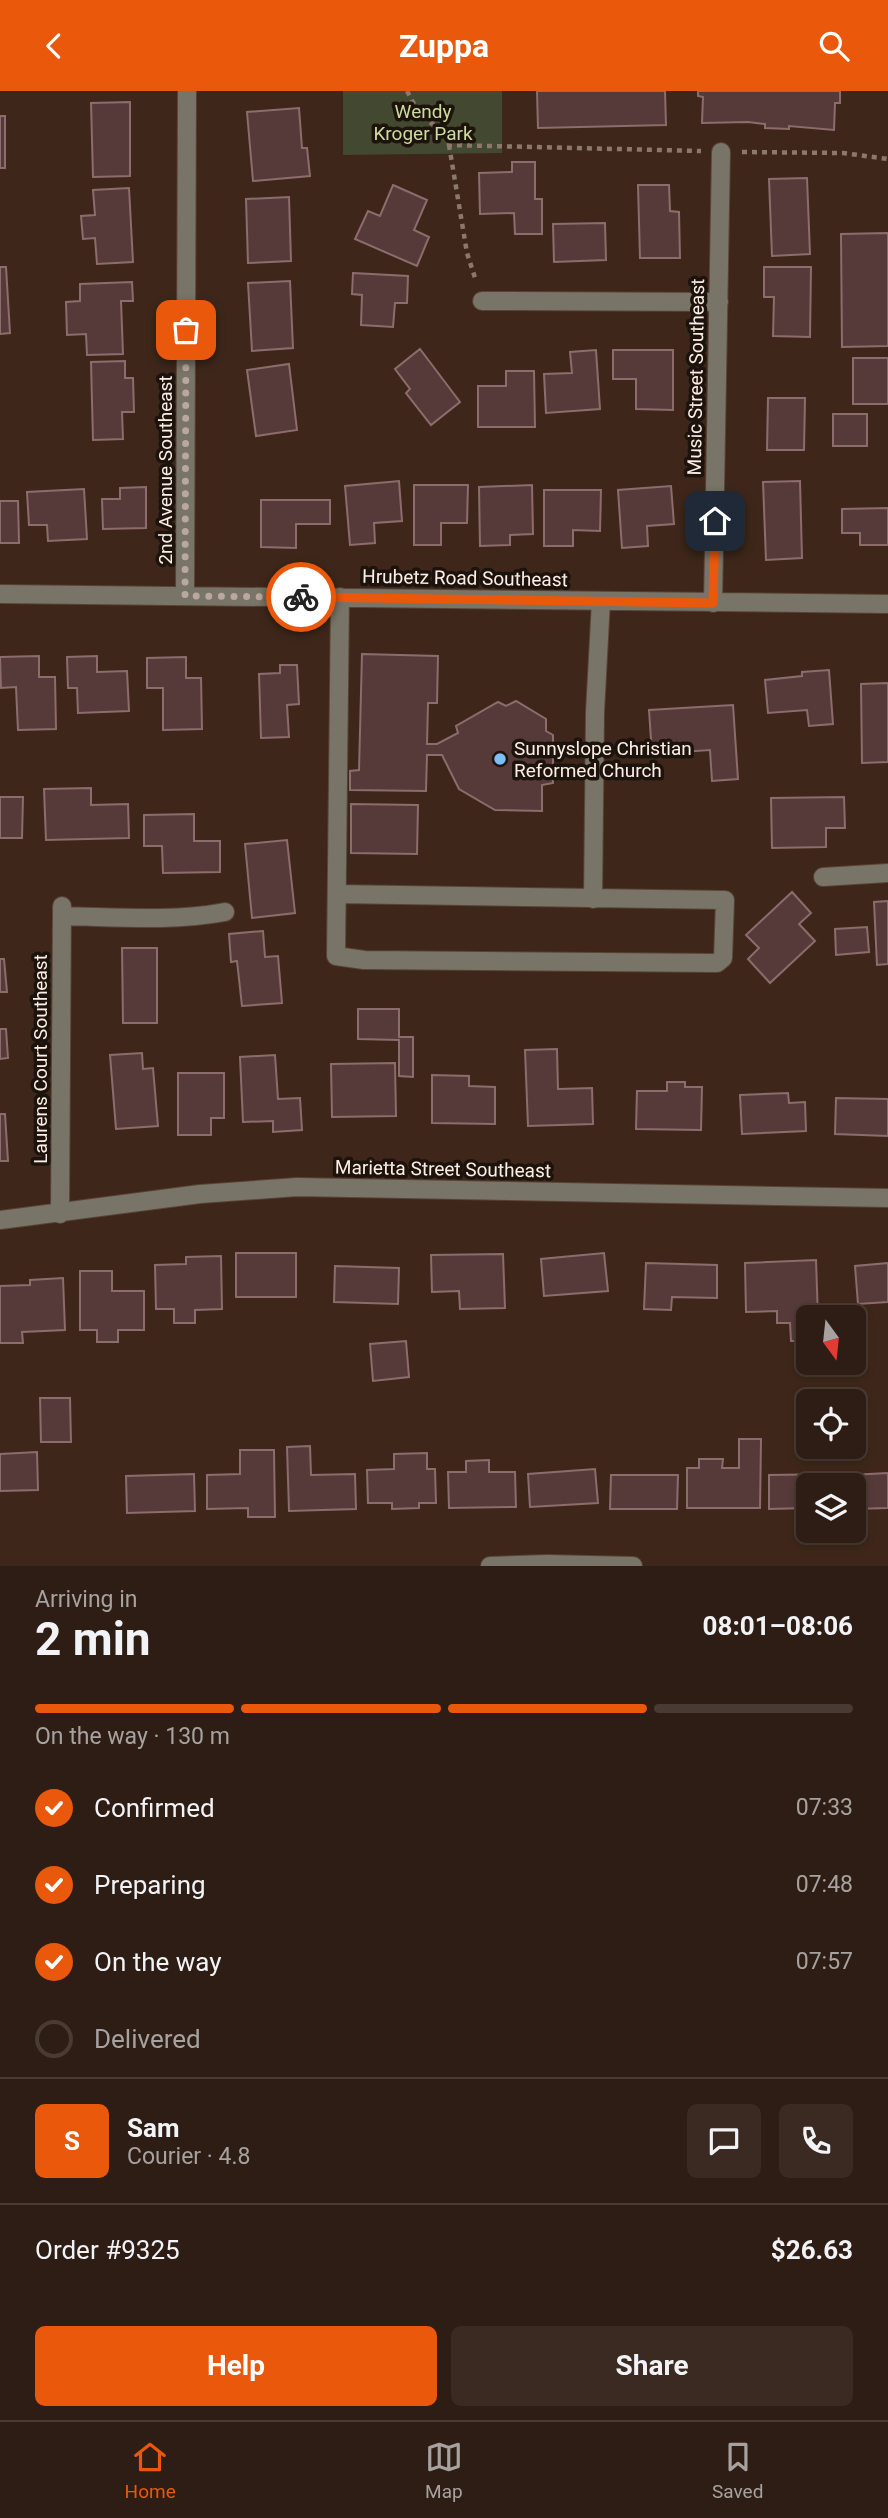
<!DOCTYPE html>
<meta charset="utf-8">
<style>
:root{--surface:#2e1d14;--page:#3a2a22;--text:#f1f3f6;--muted:#a7a2a0;--line:#493b34;--accent:#ea580c}
body{margin:0;font-family:Roboto,sans-serif;background:var(--page);color:var(--text);height:100vh;display:flex;flex-direction:column;font-size:26px;white-space:nowrap}
*{box-sizing:border-box;margin:0}
p{font-size:23px;color:var(--muted)}
.icon{flex:none;width:38px;height:38px;fill:none;stroke:currentColor;stroke-width:2;stroke-linecap:round;stroke-linejoin:round}
.map{position:relative;height:1475px;overflow:hidden}
.details{display:flex;flex-direction:column;background:var(--surface);flex:1}
.details>*{flex:none}
.needle{width:46px;rotate:165deg}
.controls{position:absolute;left:796px;top:1214px;display:grid;gap:14px}
.controls a{display:grid;place-items:center;width:70px;height:70px;border-radius:10px;background:var(--surface);box-shadow:0 4px 10px #0003,0 0 0 2px var(--line);font-size:35px}
.pin{position:absolute;display:grid;place-items:center;width:60px;height:60px;color:#fff;margin:-30px;border-radius:14px;box-shadow:0 4px 10px #0006}
.courier{position:absolute;display:grid;place-items:center;width:70px;height:70px;margin:-35px;border:5px solid #ea580c;border-radius:50%;background:#fff;color:#222;box-shadow:0 2px 9px #0007}
.overview em{font-style:normal;font-weight:700}
.overview div{display:flex;flex-direction:column-reverse}
.overview{display:flex;align-items:center;justify-content:space-between;height:119px;padding:0 35px}
h1{font-size:46px;font-weight:700;line-height:52px}
.bar{display:grid;grid-template-columns:repeat(4,1fr);gap:10px 7px;align-content:center;height:84px;padding:0 35px}
.bar i{height:9px;border-radius:5px;background:var(--line)}
.bar .active{background:var(--accent)}
.bar p{grid-column:span 4}
.line{display:flex;align-items:center;gap:18px;padding:0 35px;border-top:2px solid var(--line)}
.line div{flex:1}
.round{display:grid;place-items:center;flex:none;width:74px;height:74px;border-radius:10px;background:var(--page)}
ol{padding:0 35px;list-style:none}
li{display:flex;align-items:center;gap:21px;height:77px}
li p{margin-inline-start:auto}
li .icon{padding:7px;border-radius:50%;background:var(--accent);color:#fff;stroke-width:4}
li:last-child{color:var(--muted)}
li i{width:38px;height:38px;border:4px solid var(--line);border-radius:50%}
.cta{display:flex;gap:14px;margin-top:auto;padding:14px 35px}
.cta a{flex:1;height:80px;border-radius:10px;background:var(--accent);color:#fff;font-size:28px;font-weight:700;line-height:80px;text-align:center}
.cta a+a{background:var(--page);color:var(--text)}
header{display:flex;justify-content:space-between;align-items:center;height:91px;padding:0 35px;background:var(--accent);color:#fff;font-size:32px;font-weight:700}
.dock{display:flex;justify-content:space-around;align-items:center;height:98px;border-top:2px solid var(--line);background:var(--surface);font-size:19px;color:var(--muted)}
.dock a{display:grid;justify-items:center;gap:4px}
.dock .active{color:var(--accent)}
.map>svg:first-child{display:block}
.green{fill:#434830}
.building{fill:#563a3a;stroke:#8c6c6c;stroke-width:2}
.lines{fill:none;stroke-linecap:round;stroke-linejoin:round}
.minor-casing{stroke:#594336;stroke-width:20}
.path{stroke:#8c786c;stroke-width:4.5;stroke-dasharray:5 5;stroke-linecap:butt}
.minor{stroke:#797468;stroke-width:18}
.done{stroke:#baa89e;stroke-width:7;stroke-dasharray:0 12.6}
.route{stroke:#ea580c;stroke-width:9}
.poi-dot{fill:#7bbef8;stroke:#1d130d;stroke-width:2.5}
.labels{text-anchor:middle;dominant-baseline:central;stroke-width:7;stroke-linejoin:round;paint-order:stroke}
.park-label{font-size:19px;fill:#cddb9f;stroke:#1d130d}
.street-label{font-size:19px;fill:#fdeee5;stroke:#1d130d}
.poi-label{font-size:19px;fill:#fdeee5;stroke:#1d130d;text-anchor:start}
</style>
<header><svg class="icon" aria-label="back" viewBox="0 0 24 24"><path d="M15 5l-7 7 7 7"/></svg>Zuppa<svg class="icon" aria-label="search" viewBox="0 0 24 24"><circle cx="10" cy="10" r="6"/><path d="M15 15l6 6"/></svg></header>
<div class="map">
<svg width="888" height="1475" viewBox="0 0 888 1475">
<rect width="100%" height="100%" fill="#3e271a"/>
<!-- green -->
<path class="green" d="M343,0H502V62L343,64Z"/>
<!-- building -->
<path class="building" d="M537,0H665L666,34L538,37Z
M698,0H840V12H835L834,39L789,35V38L765,37V33L748,31L702,32L703,6L698,5Z
M130,11V85L93,86L91,12Z
M299,17L302,57H307L310,85L253,90L247,21Z
M0,25H5V77H0Z
M512,71H535V108H542V143H515L514,122L480,123L479,82L512,81Z
M807,87L810,163L772,165L769,88Z
M393,94L427,109L414,139L429,146L417,175L355,148L368,120L380,125Z
M638,94H669L670,120L679,121L680,167H640Z
M129,97L133,171L97,173L95,147L83,148L81,125L95,124L93,99Z
M289,106L291,170L248,172L246,108Z
M605,132L606,169L554,171L553,133Z
M888,142V255L842,256L841,143Z
M0,176H6L10,242L0,243Z
M764,176H811L810,246L773,245L774,206H764Z
M353,182L408,185L407,212H395L393,236L361,234L362,204L352,203Z
M290,190L293,257L252,260L248,192Z
M132,191L133,210H121L123,263L87,264L86,243L67,244L66,211L80,210V193Z
M420,258L460,311L431,334L406,302L410,298L395,278Z
M596,259L600,318L546,322L544,283L572,282L570,261Z
M613,259H673V319L636,318V288H613Z
M853,267H888V313H853Z
M125,270V287H133L134,321H122L123,348L93,349L91,271Z
M289,273L297,339L256,345L247,279Z
M506,280H534L535,336H478V295H506Z
M768,307H805L804,359H767Z
M833,323H867V355H833Z
M399,390L402,430L374,432L375,452L350,454L345,395Z
M800,390L802,467L766,469L763,391Z
M414,394H468L467,432H441V454H414Z
M532,394L533,443L510,444V454L480,455L479,396Z
M671,395L674,433L647,435L648,455L622,457L618,399Z
M146,396V437L103,438L102,408H120V397Z
M84,398L87,448L48,450L47,434H29L27,401Z
M544,399H601L600,440L573,439V455H544Z
M261,409H330V433H296V457L261,456Z
M0,410H18L19,452H0Z
M888,417V454H860V442H842V418Z
M362,563L438,565L437,612H428L427,653H437L458,642L456,635L498,611L506,615L516,610L546,628V640L553,644V692L542,694V720L495,719L459,698L442,664H427L426,700L350,699V680L359,679Z
M39,565V586H55L56,638L18,639L16,596L1,597L0,566Z
M97,565V581L127,580L129,620L78,622L77,597H68L67,566Z
M186,566V587H201L202,638L163,639V597H147V567Z
M280,574H297L299,613L287,614L289,646L261,647L259,583L280,582Z
M829,579L833,633L809,635L807,619L768,622L765,589L802,585V581Z
M888,592V671L862,672L861,593Z
M733,614L738,688L712,690L710,659L652,663L649,619Z
M91,697V714L128,713L129,747L46,749L44,698Z
M0,706H23L22,747H0Z
M844,706L845,737H826V756L772,757L771,707Z
M351,713L418,714L417,763L351,762Z
M194,723V750H220V781L163,782L162,755H144V724Z
M287,749L295,822L252,827L245,753Z
M792,801L811,822L799,833L815,850L770,892L748,868L759,857L746,844Z
M888,810V873L877,874L874,811Z
M867,836L869,861L836,864L835,838Z
M263,840L265,866L278,865L282,912L242,915L237,870L231,871L229,843Z
M122,857H157V932H123Z
M0,868H4L7,901H0Z
M358,918H399V946H413V986L399,985V949L358,948Z
M0,938H6L8,967L0,968Z
M557,958L558,998L592,997L593,1033L528,1035L525,959Z
M142,962L143,978L153,977L158,1035L116,1038L110,964Z
M275,964L278,1008L300,1007L302,1039L273,1041V1030L243,1031L240,966Z
M395,972L396,1025L332,1026L331,973Z
M178,982H224V1027H211V1044H178Z
M432,984L469,985V995L495,996V1033L432,1032Z
M667,991H685V996H702L701,1039L636,1038L637,1000H667Z
M788,1002L789,1012L805,1011L806,1040L742,1043L740,1004Z
M836,1007L888,1008V1045L835,1043Z
M0,1023H5L8,1070H0Z
M236,1162H296V1206H236Z
M604,1162L608,1200L544,1205L541,1168Z
M503,1163L505,1217L460,1218L459,1200L432,1201L431,1164Z
M221,1165L222,1218L195,1219V1232H174V1218H156L155,1174L186,1173V1166Z
M816,1169L818,1227H808V1250H791L790,1232H777V1220L746,1221L745,1172Z
M646,1172L717,1174V1207L672,1206L671,1219L644,1218Z
M888,1172V1211L858,1213L855,1175Z
M335,1175L399,1177L398,1213L334,1211Z
M80,1180H112V1200H144V1239H118V1251H97V1239H80Z
M63,1187L65,1239L22,1241L23,1252H0V1195L30,1194V1189Z
M406,1250L409,1286L373,1290L370,1253Z
M40,1307H70L71,1351H41Z
M739,1348H761L760,1417H687V1377H699V1368H723L722,1377H739Z
M310,1355L311,1384L355,1383L356,1418L289,1420L287,1356Z
M240,1359H274L275,1426H248V1417L207,1418V1384L240,1383Z
M37,1361L38,1399L0,1400V1363Z
M427,1362V1378H435L436,1412H419V1417L392,1418V1412H368L367,1379L394,1378V1363Z
M489,1369V1381H515L516,1416L449,1417L448,1381H466V1370Z
M595,1378L598,1412L530,1416L528,1383Z
M888,1382V1417L854,1418V1395H851V1384Z
M194,1383L195,1420L127,1422L126,1385Z
M836,1383V1395H808V1417L769,1418V1384Z
M611,1384H678L677,1418H610Z"/>
<g class="lines">
<defs>
<path id="minor" d="M482,210L719,211
M0,503L888,513
M185,505L187,0
M713,512L721,61
M823,786L888,782
M337,803L725,809L723,867L717,872L364,869L336,865C337,746 338,626 340,506
M593,808L595,621L601,510
M62,825C116,826 172,831 225,821
M60,1123L62,815
M0,1129L200,1103L297,1096L888,1107
M490,1475L547,1473L633,1475"/>
</defs>
<!-- minor casing -->
<use href="#minor" class="minor-casing"/>
<!-- path -->
<path class="path" d="M407,0L421,26L446,41L449,54L701,60
M449,54L467,162L476,190
M742,61L843,62L888,68"/>
<!-- minor -->
<use href="#minor" class="minor"/>
</g>
<g class="lines">
<!-- done -->
<path class="done" d="M186,239L185,505L301,506"/>
<!-- route -->
<path class="route" d="M301,506L713,512L715,430"/>
</g>
<!-- markers -->
<circle class="poi-dot" cx="500" cy="668" r="7"/>
<g class="labels">
<!-- park labels -->
<g class="park-label">
<text x="423" y="20">Wendy<tspan x="423" dy="22">Kroger Park</tspan></text>
</g>
<!-- street labels -->
<g class="street-label">
<text transform="translate(696 286) rotate(-89)">Music Street Southeast</text>
<text transform="translate(165 379) rotate(-90)">2nd Avenue Southeast</text>
<text transform="translate(465 487) rotate(1)">Hrubetz Road Southeast</text>
<text transform="translate(40 968) rotate(-90)">Laurens Court Southeast</text>
<text transform="translate(443 1078) rotate(1)">Marietta Street Southeast</text>
</g>
<!-- poi labels -->
<g class="poi-label">
<text x="514" y="657">Sunnyslope Christian<tspan x="514" dy="22">Reformed Church</tspan></text>
</g>
</g>
</svg>
<div class="controls">
<a><svg class="needle" viewBox="-14 -14 28 28"><path d="M0-13l5 13h-10z" fill="#e53935"/><path d="M0 13l5-13h-10z" fill="#a7a2a0"/></svg></a>
<a><svg class="icon" aria-label="locate" viewBox="0 0 24 24"><circle cx="12" cy="12" r="6"/><path d="M12 2v4M12 18v4M2 12h4M18 12h4"/></svg></a>
<a><svg class="icon" aria-label="layers" viewBox="0 0 24 24"><path d="M12 4l9 5-9 5-9-5zM3 14l9 5 9-5"/></svg></a>
</div>
<div class="pin" style="left:186px;top:239px;background:#ea580c"><svg class="icon" aria-label="bag" viewBox="0 0 24 24"><path d="M5 8h14l-1 12H6zM9 8a3 3 0 0 1 6 0"/></svg></div>
<div class="pin" style="left:715px;top:430px;background:#1f2937"><svg class="icon" aria-label="home" viewBox="0 0 24 24"><path d="M3 11l9-7 9 7M6 9v11h12V9"/></svg></div>
<div class="courier" style="left:301px;top:506px"><svg class="icon" aria-label="bike" viewBox="0 0 24 24"><circle cx="6" cy="16" r="4"/><circle cx="18" cy="16" r="4"/><path d="M6 16l4-8h5l3 8M10 8l3 8H6M13 5h3"/></svg></div>
</div>
<section class="details">
<div class="overview"><div><h1>2 min</h1><p>Arriving in</p></div><em>08:01–08:06</em></div>
<div class="bar"><i class="active"></i><i class="active"></i><i class="active"></i><i></i><p>On the way · 130 m</p></div>
<ol>
<li><svg class="icon" aria-label="check" viewBox="0 0 24 24"><path d="M5 12l5 5 9-10"/></svg>Confirmed<p>07:33</p></li>
<li><svg class="icon" aria-label="check" viewBox="0 0 24 24"><path d="M5 12l5 5 9-10"/></svg>Preparing<p>07:48</p></li>
<li><svg class="icon" aria-label="check" viewBox="0 0 24 24"><path d="M5 12l5 5 9-10"/></svg>On the way<p>07:57</p></li>
<li><i></i>Delivered</li>
</ol>
<div class="line" style="height:126px"><b class="round" style="background:var(--accent);color:#fff">S</b><div><b>Sam</b><p>Courier · 4.8</p></div><a class="round"><svg class="icon" aria-label="chat" viewBox="0 0 24 24"><path d="M4 5h16v11H9l-5 4z"/></svg></a><a class="round"><svg class="icon" aria-label="phone" viewBox="0 0 24 24"><path d="M5 4h4l2 5-3 2q2 4 5 5l2-3 5 2v4C11 20 4 13 5 4z"/></svg></a></div>
<div class="line" style="height:91px"><div>Order #9325</div><b>$26.63</b></div>
<div class="cta"><a>Help</a><a>Share</a></div>
</section>
<nav class="dock">
<a class="active"><svg class="icon" aria-label="home" viewBox="0 0 24 24"><path d="M3 11l9-7 9 7M6 9v11h12V9"/></svg>Home</a>
<a><svg class="icon" aria-label="map" viewBox="0 0 24 24"><path d="M3 6l6-2 6 2 6-2v14l-6 2-6-2-6 2zM9 4v14M15 6v14"/></svg>Map</a>
<a><svg class="icon" aria-label="saved" viewBox="0 0 24 24"><path d="M7 4h10v16l-5-4-5 4z"/></svg>Saved</a>
</nav>
